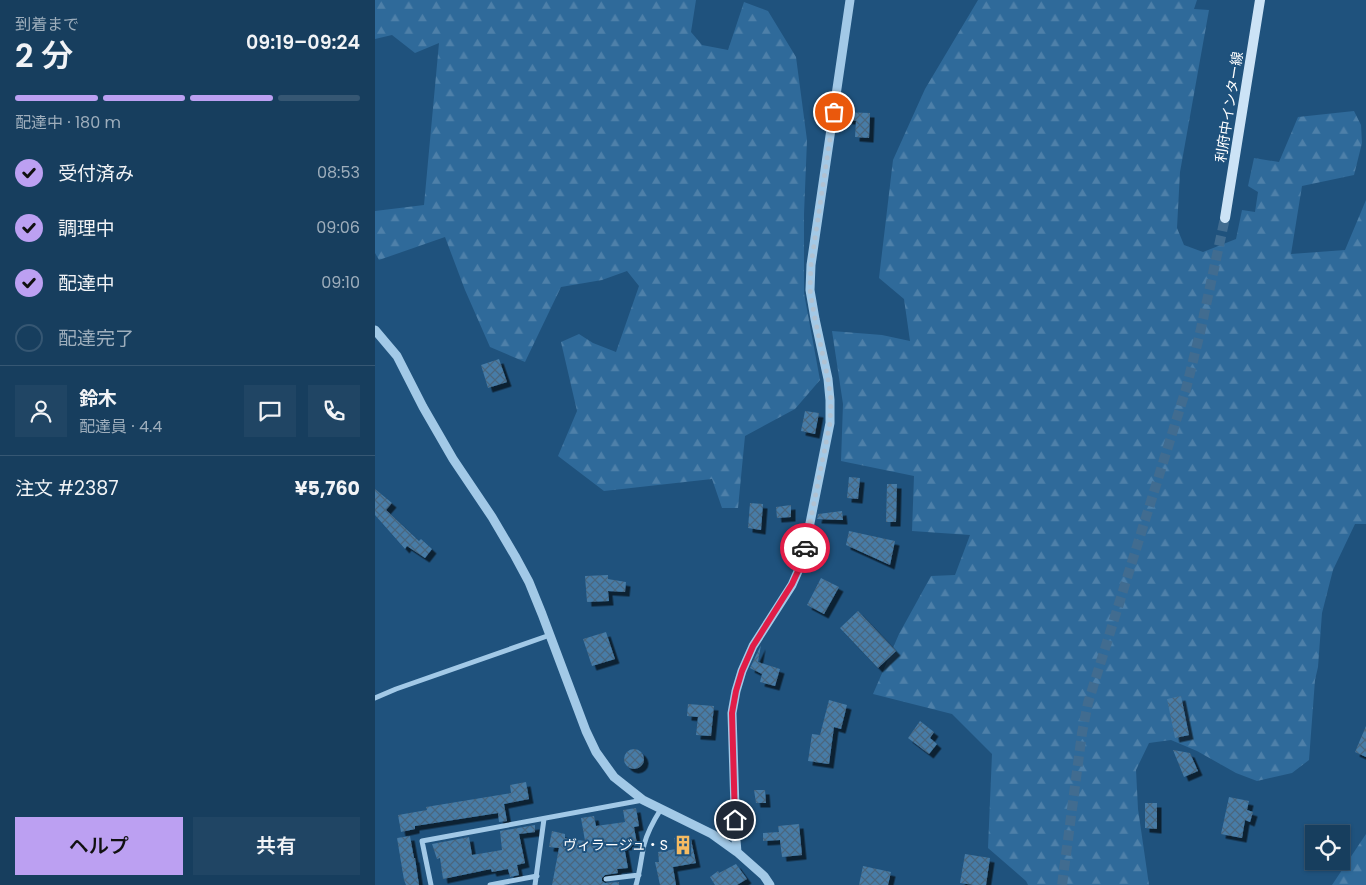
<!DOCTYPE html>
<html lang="ja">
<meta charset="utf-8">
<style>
:root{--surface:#173e5e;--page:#204564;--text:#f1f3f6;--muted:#9eaebc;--line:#365773;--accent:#bca0f2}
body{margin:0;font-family:Poppins,"Noto Sans JP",sans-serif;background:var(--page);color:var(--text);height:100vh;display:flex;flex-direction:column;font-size:19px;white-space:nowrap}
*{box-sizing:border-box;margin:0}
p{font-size:16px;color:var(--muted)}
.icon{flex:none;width:28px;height:28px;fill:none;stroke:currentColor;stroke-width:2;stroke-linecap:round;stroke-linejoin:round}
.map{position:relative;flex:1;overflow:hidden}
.panel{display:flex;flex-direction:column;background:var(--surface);width:375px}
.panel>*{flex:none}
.fabs{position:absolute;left:930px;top:825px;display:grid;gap:10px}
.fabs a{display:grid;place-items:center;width:45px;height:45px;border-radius:0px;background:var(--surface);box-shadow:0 1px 4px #0004,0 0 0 1px var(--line);font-size:25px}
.pin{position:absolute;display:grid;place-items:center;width:42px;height:42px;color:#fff;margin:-21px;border:2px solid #fff;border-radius:50%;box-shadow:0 1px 5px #0007}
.courier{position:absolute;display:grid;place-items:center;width:50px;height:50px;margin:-25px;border:4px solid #e11d48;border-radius:50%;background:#fff;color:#222;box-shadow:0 1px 6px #0007}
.head em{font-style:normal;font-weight:600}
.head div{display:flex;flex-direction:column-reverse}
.head{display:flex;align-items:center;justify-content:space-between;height:85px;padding:0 15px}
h1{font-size:32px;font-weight:600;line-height:38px}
.bar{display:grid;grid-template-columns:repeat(4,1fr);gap:8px 5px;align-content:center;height:60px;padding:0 15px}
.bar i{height:6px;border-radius:4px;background:var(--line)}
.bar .on{background:var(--accent)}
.bar p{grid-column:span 4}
.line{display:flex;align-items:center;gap:12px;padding:0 15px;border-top:1px solid var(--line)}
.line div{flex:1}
.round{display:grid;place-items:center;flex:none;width:52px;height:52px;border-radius:0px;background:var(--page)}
ol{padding:0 15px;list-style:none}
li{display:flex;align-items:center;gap:15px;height:55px}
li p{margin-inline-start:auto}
li .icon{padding:5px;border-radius:50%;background:var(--accent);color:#111;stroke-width:4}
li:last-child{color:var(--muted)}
li i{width:28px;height:28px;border:2px solid var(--line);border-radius:50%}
.action{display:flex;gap:10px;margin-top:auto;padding:10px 15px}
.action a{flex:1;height:58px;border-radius:0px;background:var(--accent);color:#111;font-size:20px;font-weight:600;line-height:58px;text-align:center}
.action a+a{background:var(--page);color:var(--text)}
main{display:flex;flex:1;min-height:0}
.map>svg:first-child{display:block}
.forest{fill:url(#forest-firs)}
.building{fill:url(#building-cross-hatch);filter:url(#shadow)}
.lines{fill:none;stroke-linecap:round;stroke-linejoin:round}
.secondary-tunnel{stroke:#416c90;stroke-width:10;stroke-dasharray:10 5;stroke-linecap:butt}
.minor{stroke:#a2c9e7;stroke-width:5}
.tertiary{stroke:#a2c9e7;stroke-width:9}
.secondary{stroke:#cce3f6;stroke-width:10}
.done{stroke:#b1c2d2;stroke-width:5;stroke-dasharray:0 9}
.route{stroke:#e11d48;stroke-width:6}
.labels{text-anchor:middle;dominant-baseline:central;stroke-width:4;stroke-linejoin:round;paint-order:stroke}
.street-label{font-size:14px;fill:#fff;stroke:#1f527d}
.poi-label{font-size:14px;fill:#fff;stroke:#1f527d;text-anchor:end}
</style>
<main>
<section class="panel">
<div class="head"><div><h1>2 分</h1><p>到着まで</p></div><em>09:19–09:24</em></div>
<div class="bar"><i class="on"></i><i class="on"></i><i class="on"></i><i></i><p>配達中 · 180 m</p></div>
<ol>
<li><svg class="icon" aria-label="check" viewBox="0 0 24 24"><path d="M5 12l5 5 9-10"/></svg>受付済み<p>08:53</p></li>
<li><svg class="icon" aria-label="check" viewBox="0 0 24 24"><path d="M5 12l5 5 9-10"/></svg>調理中<p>09:06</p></li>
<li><svg class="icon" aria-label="check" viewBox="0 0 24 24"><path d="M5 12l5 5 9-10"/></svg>配達中<p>09:10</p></li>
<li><i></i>配達完了</li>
</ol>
<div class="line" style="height:90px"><a class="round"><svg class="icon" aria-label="person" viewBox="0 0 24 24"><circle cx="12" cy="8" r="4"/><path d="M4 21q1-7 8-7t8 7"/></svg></a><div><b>鈴木</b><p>配達員 · 4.4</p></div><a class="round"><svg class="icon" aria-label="chat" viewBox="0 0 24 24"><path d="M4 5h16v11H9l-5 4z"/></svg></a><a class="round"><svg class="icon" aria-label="phone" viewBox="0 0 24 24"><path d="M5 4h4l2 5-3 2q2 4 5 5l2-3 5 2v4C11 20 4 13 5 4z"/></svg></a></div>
<div class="line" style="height:65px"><div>注文 #2387</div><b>¥5,760</b></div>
<div class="action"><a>ヘルプ</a><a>共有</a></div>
</section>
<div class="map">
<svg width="991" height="885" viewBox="0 0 991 885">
<defs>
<pattern id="forest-firs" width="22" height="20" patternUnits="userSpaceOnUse" patternTransform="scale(1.25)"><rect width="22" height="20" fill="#2f6a9a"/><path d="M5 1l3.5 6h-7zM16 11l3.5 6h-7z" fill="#4e80a9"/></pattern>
<pattern id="building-cross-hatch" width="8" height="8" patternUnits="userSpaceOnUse" patternTransform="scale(1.25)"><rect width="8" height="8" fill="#477ca7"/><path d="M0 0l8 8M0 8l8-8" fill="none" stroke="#49667e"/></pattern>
<filter id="shadow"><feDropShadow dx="4.5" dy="4.5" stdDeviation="0" flood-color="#0009"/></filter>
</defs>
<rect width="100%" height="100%" fill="#1f527d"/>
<!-- forest -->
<path class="forest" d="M0,0H321L316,32L327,45L353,50L369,2L393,11L421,57L432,140L429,214V293L445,380L420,409L370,436L363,508H347L337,479L229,491L183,456L202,411L186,342L204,334L218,343L241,352L264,286L252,271L227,280L186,287L150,362L115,347L90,290L70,237L4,260L0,253V211L49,205L64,43L40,53L17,35L0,39Z
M603,0H822L819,9L834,10L805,172L802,228L809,245L828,252L861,239L867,210L880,212L883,192L873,186L879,158L904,162L923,117L979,111L986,125L987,143L979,175L927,186L916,254L970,250L991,200V524H980L958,570L947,613L943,667L940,680L934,760L917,773L882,781L861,773L822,751L796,740L774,743L761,770L763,809L774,885H653L651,881L613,848L617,754L577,714L498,694L524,634L556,576L580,575L595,535L537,531L539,476L466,461L468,404L457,331L507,335L535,341L529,299L504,278L518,160L550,89Z
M991,834V885H957Z"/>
<!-- building -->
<path class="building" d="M465,112L495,113L494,138L480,137L481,121L464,118Z
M124,359L132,382L113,388L106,365Z
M430,411L444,413L440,434L426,431Z
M474,477L485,478L483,499L472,498Z
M512,484H522L521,522H511Z
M0,489L17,503L11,510L44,541L46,539L57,549L50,558L32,546L30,549L0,515Z
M375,503L388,504L386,530L373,528Z
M416,505V517L402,518L401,507Z
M467,511L468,520L442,519L443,514Z
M474,531L520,541L515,565L471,545Z
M233,575V579L251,582L250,592L233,591L234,601L212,602L210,576Z
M446,578L464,587L449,614L432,605Z
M483,611L521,651L503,668L465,628Z
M231,632L240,659L217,666L208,639Z
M386,645L383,662L405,669L400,686L385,682L387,674L375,668Z
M806,696L814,735L800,738L792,699Z
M454,700L472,705L466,729L459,727L454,764L433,761L437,734L445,735Z
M313,704L339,706L336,736L321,735L323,717L312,716Z
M545,721L559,732L555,738L562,744L554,754L533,738Z
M991,726V757L980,752Z
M249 759a10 10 0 1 1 20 0a10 10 0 1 1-20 0Z
M798,750L815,753L823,771L809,777Z
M151,782L154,799L129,804L132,821L124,822L123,813L40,826V829L26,832L23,815L52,810L51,807L136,793L135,785Z
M379,790H390L391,803H381Z
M854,797L874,801L872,810L878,812L875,822L870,820L867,838L846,834Z
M770,803H782V829L770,828Z
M261,808L264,826L259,827L262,844L249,846L253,868L242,869L243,873L230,875L227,878V881L230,883L244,882V885H177L184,848L174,847L177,831L190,834V838L210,841L206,818L219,816L221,826L250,822L248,810Z
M424,824L427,855L407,857L405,840L388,841V833L404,832L403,826Z
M160,825V832L144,834L150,863L142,865L144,875L135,877L133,869L117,872L116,869L68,879L65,858L62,859L57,844L94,837L97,855L127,850L125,831Z
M315,835L321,863L298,867L301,885H285L280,862H284L283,852L301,849L299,838Z
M35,836L39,858H40L44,885H31L29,880L22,838Z
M590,854L615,858L611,885H599L585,883Z
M361,864L372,879L362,885H340L335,877L343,871L344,873Z
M488,866L516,872L513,885H484Z"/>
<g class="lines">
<!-- secondary-tunnel -->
<path class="secondary-tunnel" d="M687,885L707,733L713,703L811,389L825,333L850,218"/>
<!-- minor -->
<path class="minor" d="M0,698L21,689L175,635
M231,879L264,875
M56,885L47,841L268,800
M115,885L162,876
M160,885L169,819
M261,885C265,872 266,858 269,845C272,833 279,820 286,809"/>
<!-- tertiary -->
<path class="tertiary" d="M0,330L22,356L48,407L78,459L117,517L140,556L154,582L167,614L211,731L221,752L239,777L268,800L337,834L362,852L389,876L395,885
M362,852L361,840L357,713L361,691L367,671L378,646L417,585L424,569L430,548L455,423V400L453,379L440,319L435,290L436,265L475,0"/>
<!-- secondary -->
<path class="secondary" d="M850,218L885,0"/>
</g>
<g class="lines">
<!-- done -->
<path class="done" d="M430,548L455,423L456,400L453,379L440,319L435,290L436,265L459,112"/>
<!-- route -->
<path class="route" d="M360,820L357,713L361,691L367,671L378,646L417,584L424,569L430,548"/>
</g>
<!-- icons -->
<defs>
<symbol id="building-bare" viewBox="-9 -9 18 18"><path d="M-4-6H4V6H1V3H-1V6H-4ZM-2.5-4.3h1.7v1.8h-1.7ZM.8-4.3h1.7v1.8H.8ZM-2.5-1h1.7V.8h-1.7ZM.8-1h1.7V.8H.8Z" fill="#f5bb62" stroke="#1f527d" stroke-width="2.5" paint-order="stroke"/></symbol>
</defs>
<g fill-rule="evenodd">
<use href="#building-bare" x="294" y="831" width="28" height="28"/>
</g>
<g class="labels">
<!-- street labels -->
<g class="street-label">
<text transform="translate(854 107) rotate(-81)">利府中インター線</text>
</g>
<!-- poi labels -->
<g class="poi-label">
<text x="293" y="845">ヴィラージュ・S</text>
</g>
</g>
</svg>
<div class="fabs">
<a><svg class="icon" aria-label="locate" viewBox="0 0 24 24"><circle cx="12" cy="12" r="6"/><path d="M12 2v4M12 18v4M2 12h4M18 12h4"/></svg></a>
</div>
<div class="pin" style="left:459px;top:112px;background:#ea580c"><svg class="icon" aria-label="bag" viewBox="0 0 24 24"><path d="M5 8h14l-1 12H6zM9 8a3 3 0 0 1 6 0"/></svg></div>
<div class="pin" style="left:360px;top:820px;background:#1f2937"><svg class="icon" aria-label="home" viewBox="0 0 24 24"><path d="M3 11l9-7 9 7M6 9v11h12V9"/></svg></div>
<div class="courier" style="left:430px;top:548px"><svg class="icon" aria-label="car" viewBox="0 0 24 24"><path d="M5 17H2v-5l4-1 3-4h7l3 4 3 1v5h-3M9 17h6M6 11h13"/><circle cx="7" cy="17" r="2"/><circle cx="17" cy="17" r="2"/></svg></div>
</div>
</main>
